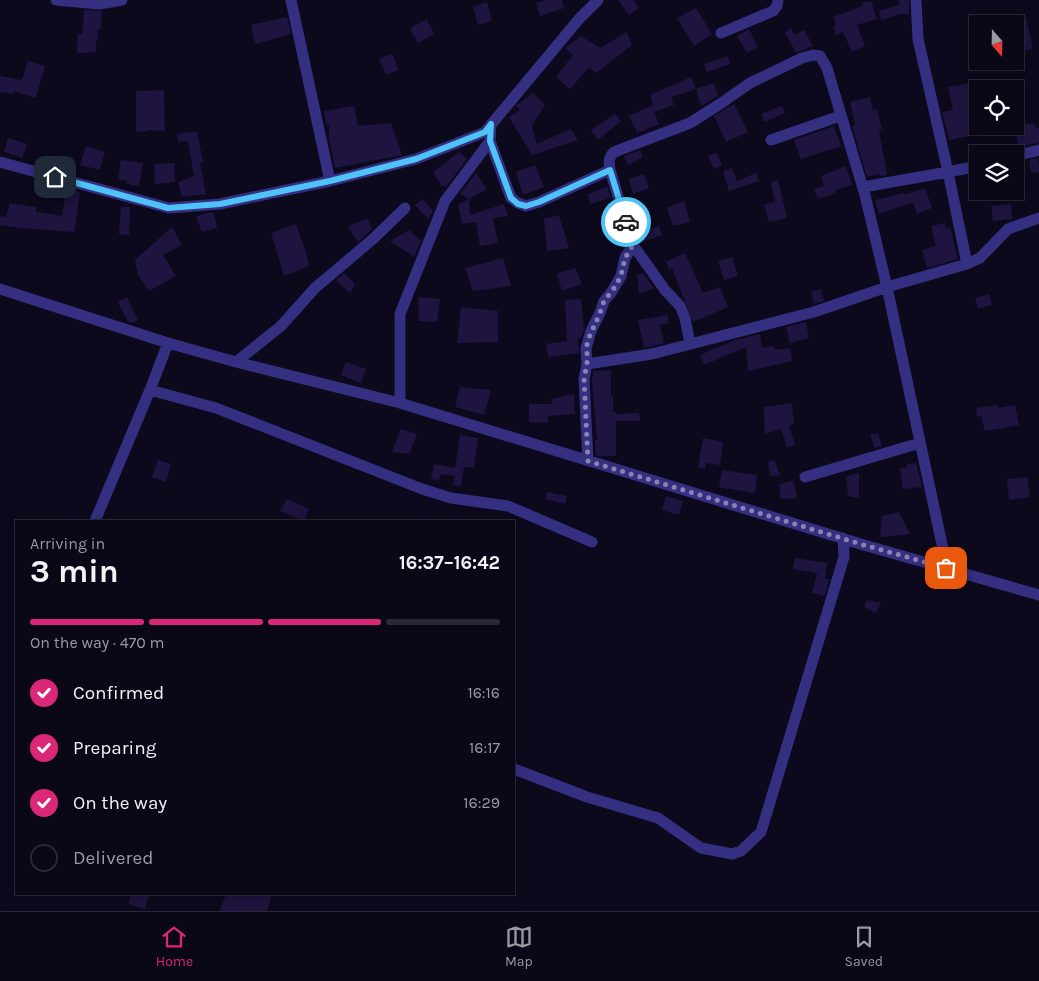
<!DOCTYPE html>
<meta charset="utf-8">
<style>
:root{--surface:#0a0716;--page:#13101f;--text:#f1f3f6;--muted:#9999a1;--line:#2a2835;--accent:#db2777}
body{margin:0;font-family:Karla,sans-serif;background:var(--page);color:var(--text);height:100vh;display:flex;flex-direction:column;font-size:19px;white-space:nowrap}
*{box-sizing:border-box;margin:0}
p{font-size:16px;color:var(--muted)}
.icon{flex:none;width:28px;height:28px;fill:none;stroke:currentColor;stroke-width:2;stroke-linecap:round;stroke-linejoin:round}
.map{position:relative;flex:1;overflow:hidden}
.panel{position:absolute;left:15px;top:520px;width:500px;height:375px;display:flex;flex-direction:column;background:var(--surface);border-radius:0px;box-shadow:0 2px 12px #0003,0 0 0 1px var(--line)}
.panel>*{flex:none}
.needle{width:32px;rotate:160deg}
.buttons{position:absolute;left:969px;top:15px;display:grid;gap:10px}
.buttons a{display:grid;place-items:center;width:55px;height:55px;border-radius:0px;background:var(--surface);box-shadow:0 2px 12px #0003,0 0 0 1px var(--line);font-size:25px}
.pin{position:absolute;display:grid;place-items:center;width:42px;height:42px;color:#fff;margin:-21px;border-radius:10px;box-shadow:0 2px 8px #0006}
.courier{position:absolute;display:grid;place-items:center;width:50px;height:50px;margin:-25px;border:4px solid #4fc3f7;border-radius:50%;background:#fff;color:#222;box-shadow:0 1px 6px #0007}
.summary em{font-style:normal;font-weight:700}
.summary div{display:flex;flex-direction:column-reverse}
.summary{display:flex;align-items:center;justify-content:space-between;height:85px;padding:0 15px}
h1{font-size:32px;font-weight:700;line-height:38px}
.bar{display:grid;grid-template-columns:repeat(4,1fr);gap:8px 5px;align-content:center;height:60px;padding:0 15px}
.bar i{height:6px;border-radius:4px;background:var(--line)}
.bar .current{background:var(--accent)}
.bar p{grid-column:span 4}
ol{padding:0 15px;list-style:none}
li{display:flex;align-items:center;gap:15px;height:55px}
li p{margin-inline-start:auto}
li .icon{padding:5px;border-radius:50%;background:var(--accent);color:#fff;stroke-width:4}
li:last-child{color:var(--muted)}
li i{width:28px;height:28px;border:2px solid var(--line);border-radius:50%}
.tabs{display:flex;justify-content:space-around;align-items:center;height:70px;border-top:1px solid var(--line);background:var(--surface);font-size:14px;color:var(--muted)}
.tabs a{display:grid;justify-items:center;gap:2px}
.tabs .current{color:var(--accent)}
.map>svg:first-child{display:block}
.building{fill:#1e143f}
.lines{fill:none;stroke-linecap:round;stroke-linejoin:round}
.street{stroke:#342f81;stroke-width:11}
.done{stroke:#8a83b0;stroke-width:5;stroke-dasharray:0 9}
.route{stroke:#4fc3f7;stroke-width:6}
</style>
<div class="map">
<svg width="1039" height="911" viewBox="0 0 1039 911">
<rect width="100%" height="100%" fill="#0d091d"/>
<!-- building -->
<path class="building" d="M547,0H562L564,8L540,16L536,3Z
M618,0H633L639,8L629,15Z
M899,0H909V14H900L881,20L879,11L899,5Z
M871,1L877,19L857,25L865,46L852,52L843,32L836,35L833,26L836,25L833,17L863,6L862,3Z
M487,2L492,21L478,25L473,7Z
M696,8L712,34L694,46L677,18Z
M84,10L102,11L101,29H98L97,42L96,41V52L77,53L78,34H82Z
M287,17L291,34L255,44L251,25Z
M1026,17L1033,49L1015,53V42L1023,40L1018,19Z
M427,19L434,34L418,43L410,28Z
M791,28L794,35L804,30L813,46L796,53L785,32Z
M749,29L758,47L747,53L737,36Z
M627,32L632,45L596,73L589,67L570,89L556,77L573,55L565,48L581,36L600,48Z
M392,54L399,70L386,75L379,59Z
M728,56L730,64L707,72L704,64Z
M28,61L45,66L36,98L13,91V94L0,92V76L22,80Z
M691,77L696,89L671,97L674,105L654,112L659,124L637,133L629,116L653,105L650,95Z
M714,83L718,96L701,106L696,89Z
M970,83L980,134L949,140L942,112L953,110L948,87Z
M164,90L165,131L148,130V131L136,132V91Z
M533,93L545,105L532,126L537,144L571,129L578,140L532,155L509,117L520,110L516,106L518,104Z
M870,97L873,110L877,109L882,129L879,130L887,175L880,176L879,174L867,177L852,126L855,125L850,102Z
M734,104L748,132L726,142L714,116Z
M354,106L358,126L391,123L402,155L335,168L329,139V125H326L324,111Z
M782,106L785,113L764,122L761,114Z
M615,114L621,121L598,140L591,130Z
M1035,123L1036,129L1039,128V143L1018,147L1015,125Z
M834,126L841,146L801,159L794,140Z
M197,131L203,163H200L206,194L182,197L178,182L194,176L188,141L178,142L177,134Z
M8,138L27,144L22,158L4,152Z
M86,146L105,152L100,170L80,165Z
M640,150L643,157L628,165L624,156Z
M459,152L467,159L446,187L443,185L442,187L433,172Z
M717,153L722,165L714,169L708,156Z
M1038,158L1039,172L1031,173L1029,160Z
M121,160L143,163L139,186L127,184V181L118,179Z
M174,163L175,182L155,184L154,164Z
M535,165L544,187L523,195L516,172Z
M846,166L852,185L835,190L836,193L818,199L814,189L824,186L821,176Z
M732,168L737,181L756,173L759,181L729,191L723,171Z
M476,173L487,189L469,199L460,194Z
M644,174L649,188L633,194L629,179Z
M778,180L787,218L769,222L764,205L775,202L771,182Z
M607,187L611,198L590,204L588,194Z
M925,188L932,208L917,214L913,202L879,214L875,200L904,193V195Z
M66,189L80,192L74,232L21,228L0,225V216L6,217L10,203L36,207V212L62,216Z
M423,199L433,211L428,219L415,205Z
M469,199L470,215L504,204L508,216L493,218L498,243L480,246L476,222L462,224L458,205Z
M684,201L690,222L673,226L667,208Z
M1011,204L1012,219L993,221L991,206Z
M121,207H130L129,235L119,234Z
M214,212L217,228L202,232L196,217L207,213Z
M559,215L569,248L547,251L544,219Z
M367,218L372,229L358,242L348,227Z
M945,223L946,228L950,227L958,259L927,268L922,250L936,246L931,226Z
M296,224L306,252L309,266L284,276L271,233Z
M659,226L662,235L641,243L638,234Z
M172,227L182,245L163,255L176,276L149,291L138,275L135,260Z
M409,230L421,241L414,257L390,241Z
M685,253L703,293L720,287L728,307L693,322L672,268L670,270L666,262Z
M732,257L738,276L724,280L718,261Z
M503,258L511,286L473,291L465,268Z
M575,268L582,284L562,291L557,274Z
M344,273L355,284L350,293L336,280Z
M643,273L654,288L639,294L637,275Z
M821,289L824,301L814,304L811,292Z
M989,294L992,305L978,309L975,298Z
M127,297L138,320L132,323L128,322L118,302Z
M418,297L440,299L437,322L419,321Z
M581,299L584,329L581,338H578L579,353L548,357L546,344L567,341L565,300Z
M461,307L498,311V342L457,343Z
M668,315L669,323L660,325L664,343L644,348L638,320Z
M806,322L809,338L790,343L786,327Z
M760,334L762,348L774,346V350L790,348L792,361L748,371L746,347L704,365L700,355L735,340Z
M346,362L366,369L361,383L341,375Z
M611,370V397L613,396V412H616L617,414L639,413L640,421H616V456H600L596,455L595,440H597L592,380L593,371Z
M460,387L491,390L484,415L455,407Z
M574,394L575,414L548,416V423L529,422V404H552L551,399Z
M792,403L794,424L789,426L795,445L787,447L781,429L765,434L764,407Z
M998,405L999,408L1015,405L1019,425L985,431L981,416L977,417L976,408Z
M401,429L417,434L409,454L392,452Z
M878,433L882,446L875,448L870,435Z
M460,435L478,438L474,468L464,467L461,486L453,485L455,476L440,474L439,480L431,479L434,464L455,468Z
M703,438L723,442L720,465L706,463L705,469L698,467Z
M774,459L780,475L770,476L768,462Z
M158,460L171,464L166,482L152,477Z
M916,463L922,487L903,489L900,468L907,467V464Z
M722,470L757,475L755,493L719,487Z
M859,473V498L848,496L846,476Z
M1027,477L1030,497L1009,500L1007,479Z
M794,481L797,498L781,499L779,484Z
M547,492L567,496L565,504L545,499Z
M666,496L683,501L679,515L662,510Z
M287,499L309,509L304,521L280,511Z
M899,512L910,534L880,537L882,516Z
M795,558L827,563L825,579H829L825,596L812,593L817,573L793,569Z
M867,600L881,603L876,613L864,607Z
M131,894H149L145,909L128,904Z
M226,894H272L267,911H220Z"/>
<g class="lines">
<!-- street -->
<path class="street" d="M56,0L99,4L122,0
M291,0L330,181
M721,33L773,11L777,6L778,0
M771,140L840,116
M490,141L511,198L518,203L526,206L539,202L610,170
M1015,156L1039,150
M0,162L169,208L220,204L330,181L416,159L485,132L579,19L598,0
M863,187L948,172L918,39L916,0
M967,264L980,258L1008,229L1039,218
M0,289L168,343L236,362L400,403L864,545L1039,595
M690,344L685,318L680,306L665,290L633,245L610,170C609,162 608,158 614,152L690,123L720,104L750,83L802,58L813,55L820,56L827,68L865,195L887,287L947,568
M236,362L281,326L315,288L373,239L405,208
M587,364L586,348L591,331L600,313L604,301L611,293L621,276L625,258L633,245
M150,390L216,408L422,489L451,498L508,506L592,542
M400,403V314L445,201L490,141L491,124
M588,461L584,379L587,364L652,354L814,312L887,287L967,264L948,172L978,166
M805,477L920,443
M95,521L150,390L168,343
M514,769L587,797L658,818L701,848L732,854L741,851L761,832L844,557L843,538"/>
</g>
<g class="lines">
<!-- done -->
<path class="done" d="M626,222L633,245L625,258L621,276L615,287L604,301L600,313L587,342V364L584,379L588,461L864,545L946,568"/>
<!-- route -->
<path class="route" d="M55,177L168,208L220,204L330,181L416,159L485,132L491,124L490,141L511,198L518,204L526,206L539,202L610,170L626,222"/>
</g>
</svg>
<div class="buttons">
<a><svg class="needle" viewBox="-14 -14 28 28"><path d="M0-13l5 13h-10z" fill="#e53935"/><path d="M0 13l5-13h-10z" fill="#9999a1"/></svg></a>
<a><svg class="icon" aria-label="locate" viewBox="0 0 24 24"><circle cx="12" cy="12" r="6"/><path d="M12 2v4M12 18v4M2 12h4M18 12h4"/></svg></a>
<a><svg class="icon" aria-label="layers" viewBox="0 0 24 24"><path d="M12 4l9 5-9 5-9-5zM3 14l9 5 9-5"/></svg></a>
</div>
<div class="pin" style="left:946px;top:568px;background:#ea580c"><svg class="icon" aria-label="bag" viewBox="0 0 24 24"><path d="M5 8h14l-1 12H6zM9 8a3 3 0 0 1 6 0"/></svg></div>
<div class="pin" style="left:55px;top:177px;background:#1f2937"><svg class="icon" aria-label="home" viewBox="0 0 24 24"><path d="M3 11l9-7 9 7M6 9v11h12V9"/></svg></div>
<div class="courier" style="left:626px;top:222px"><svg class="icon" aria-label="car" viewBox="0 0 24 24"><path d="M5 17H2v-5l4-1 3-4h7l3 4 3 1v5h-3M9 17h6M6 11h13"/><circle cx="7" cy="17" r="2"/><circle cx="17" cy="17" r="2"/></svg></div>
<section class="panel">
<div class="summary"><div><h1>3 min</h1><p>Arriving in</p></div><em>16:37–16:42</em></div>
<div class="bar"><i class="current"></i><i class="current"></i><i class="current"></i><i></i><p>On the way · 470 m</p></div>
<ol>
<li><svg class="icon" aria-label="check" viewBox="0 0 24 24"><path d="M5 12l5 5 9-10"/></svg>Confirmed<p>16:16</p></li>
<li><svg class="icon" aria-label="check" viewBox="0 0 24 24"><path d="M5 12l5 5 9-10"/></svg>Preparing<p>16:17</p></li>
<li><svg class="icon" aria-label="check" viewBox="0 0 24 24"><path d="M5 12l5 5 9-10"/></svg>On the way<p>16:29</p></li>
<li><i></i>Delivered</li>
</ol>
</section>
</div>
<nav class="tabs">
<a class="current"><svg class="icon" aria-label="home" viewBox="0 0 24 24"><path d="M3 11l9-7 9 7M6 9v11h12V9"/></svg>Home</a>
<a><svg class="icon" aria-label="map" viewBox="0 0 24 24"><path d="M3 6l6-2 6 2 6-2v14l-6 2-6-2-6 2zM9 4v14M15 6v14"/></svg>Map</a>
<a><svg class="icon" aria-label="saved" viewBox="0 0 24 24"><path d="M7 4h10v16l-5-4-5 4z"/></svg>Saved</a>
</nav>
